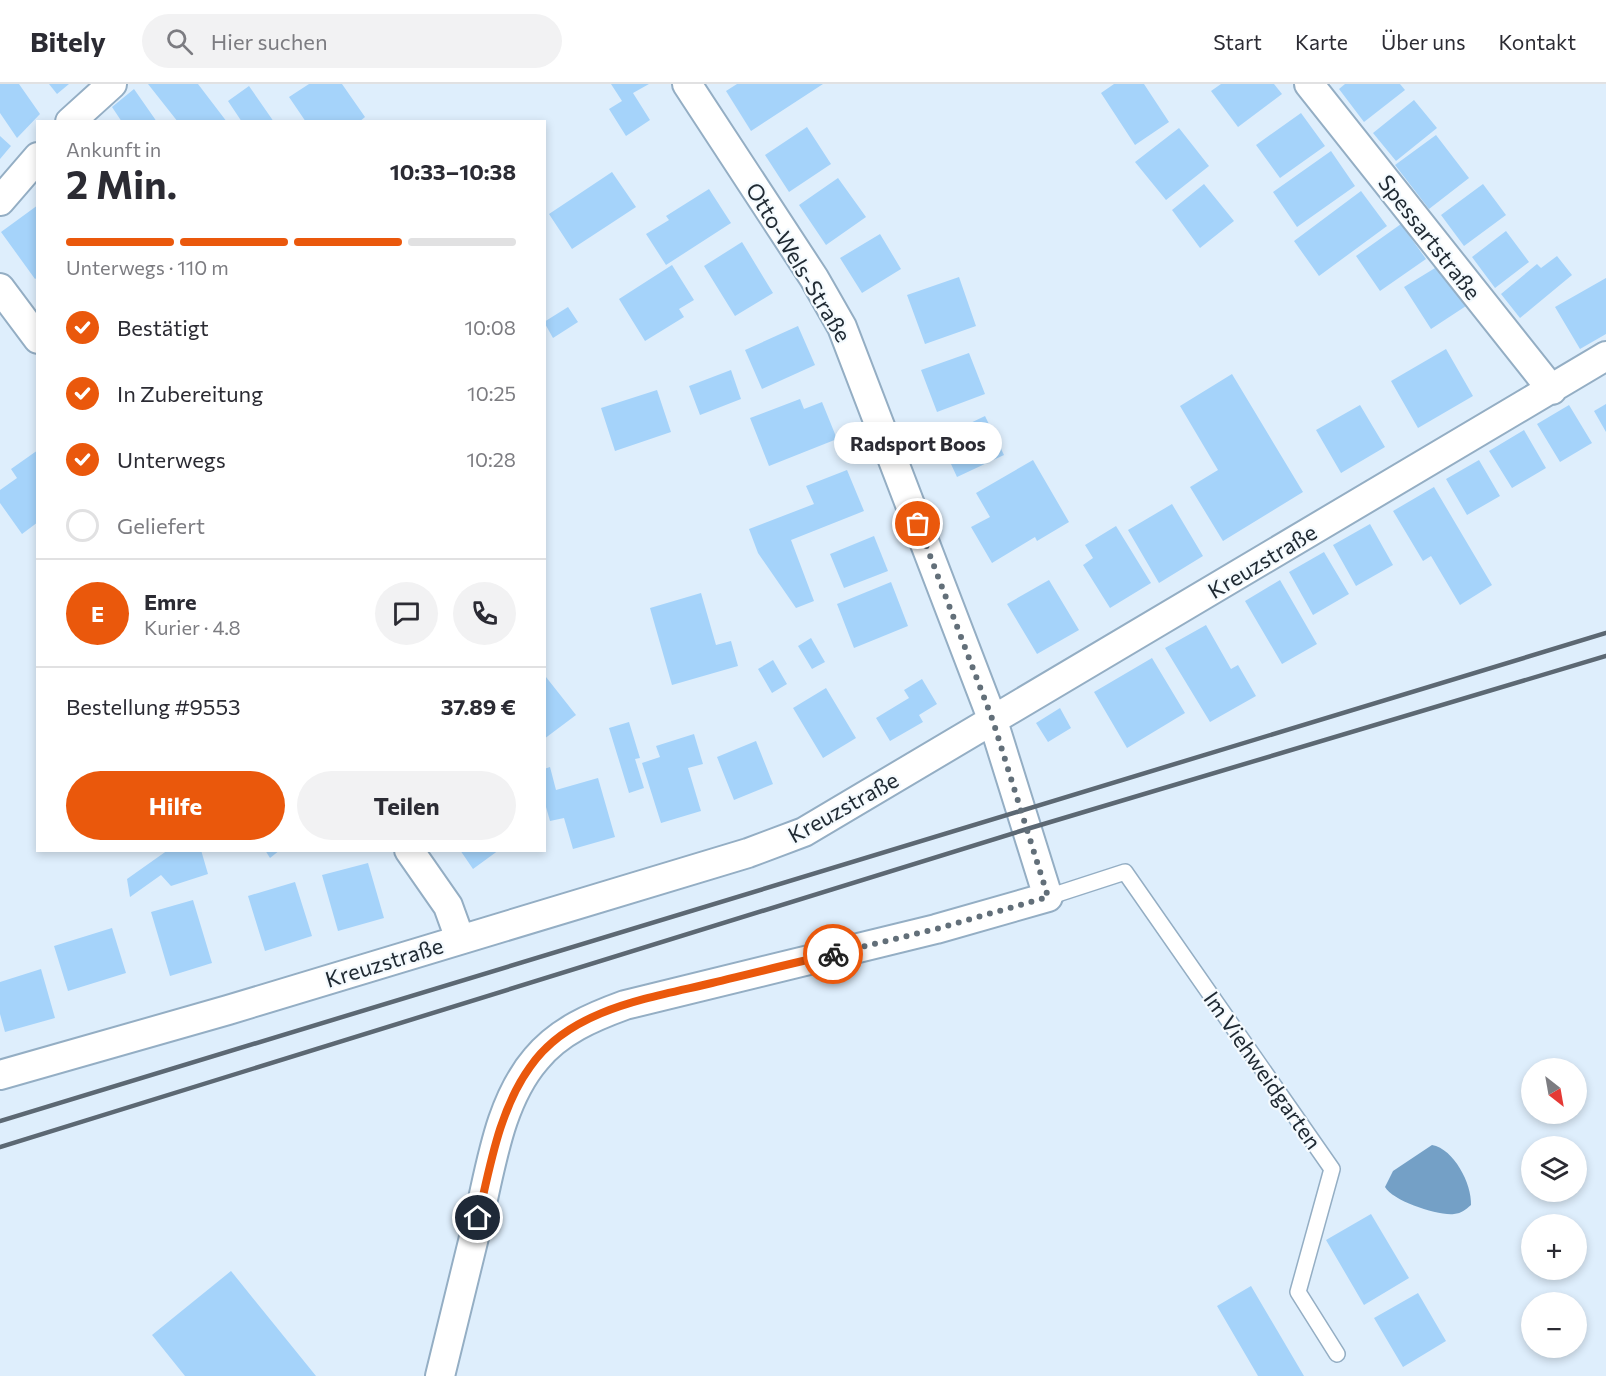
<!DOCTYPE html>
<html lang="de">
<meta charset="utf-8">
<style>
:root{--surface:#fff;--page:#f2f2f3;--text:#2b2b33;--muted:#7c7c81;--line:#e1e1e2;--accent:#ea580c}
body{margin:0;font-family:Commissioner,sans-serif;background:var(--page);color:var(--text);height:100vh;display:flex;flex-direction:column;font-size:22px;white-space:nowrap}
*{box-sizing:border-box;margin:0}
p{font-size:20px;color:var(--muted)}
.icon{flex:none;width:33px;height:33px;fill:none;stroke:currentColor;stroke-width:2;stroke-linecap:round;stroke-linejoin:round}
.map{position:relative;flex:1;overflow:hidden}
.sheet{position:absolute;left:36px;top:36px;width:510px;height:732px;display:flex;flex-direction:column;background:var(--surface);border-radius:0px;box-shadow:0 3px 9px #0003}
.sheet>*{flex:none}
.needle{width:39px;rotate:149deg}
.fabs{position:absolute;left:1521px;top:974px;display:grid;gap:12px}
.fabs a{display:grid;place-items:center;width:66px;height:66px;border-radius:50%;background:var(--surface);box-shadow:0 3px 9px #0003;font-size:30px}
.pin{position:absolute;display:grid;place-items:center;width:51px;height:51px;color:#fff;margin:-26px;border:3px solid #fff;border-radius:50%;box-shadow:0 2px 6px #0007}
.courier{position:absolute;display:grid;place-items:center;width:60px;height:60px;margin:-30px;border:4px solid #ea580c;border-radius:50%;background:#fff;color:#222;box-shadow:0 2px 8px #0007}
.bubble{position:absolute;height:42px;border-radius:21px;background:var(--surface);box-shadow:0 3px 9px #0003;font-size:20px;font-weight:700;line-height:42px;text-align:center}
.headline em{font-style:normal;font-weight:700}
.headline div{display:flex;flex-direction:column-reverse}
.headline{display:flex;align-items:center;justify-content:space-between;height:102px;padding:0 30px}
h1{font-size:39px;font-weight:700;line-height:45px}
.bar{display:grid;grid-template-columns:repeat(4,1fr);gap:9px 6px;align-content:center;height:72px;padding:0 30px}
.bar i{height:8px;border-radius:4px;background:var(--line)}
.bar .current{background:var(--accent)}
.bar p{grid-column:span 4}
.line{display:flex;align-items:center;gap:15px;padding:0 30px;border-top:2px solid var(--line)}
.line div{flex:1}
.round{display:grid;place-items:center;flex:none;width:63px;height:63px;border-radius:32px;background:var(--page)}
ol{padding:0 30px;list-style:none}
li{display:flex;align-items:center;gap:18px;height:66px}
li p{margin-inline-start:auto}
li .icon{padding:6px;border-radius:50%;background:var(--accent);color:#fff;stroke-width:4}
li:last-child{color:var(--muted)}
li i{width:33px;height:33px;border:3px solid var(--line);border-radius:50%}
.cta{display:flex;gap:12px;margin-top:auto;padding:12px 30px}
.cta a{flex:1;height:69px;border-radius:36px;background:var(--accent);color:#fff;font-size:24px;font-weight:700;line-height:69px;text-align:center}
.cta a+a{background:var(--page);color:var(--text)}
header{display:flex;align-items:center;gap:36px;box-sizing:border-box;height:84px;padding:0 30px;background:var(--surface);border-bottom:2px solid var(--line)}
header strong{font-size:28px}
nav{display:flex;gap:33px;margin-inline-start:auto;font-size:21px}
.search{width:420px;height:54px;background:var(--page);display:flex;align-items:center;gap:15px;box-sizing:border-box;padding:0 21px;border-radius:33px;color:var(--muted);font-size:22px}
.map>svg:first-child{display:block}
.water{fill:#74a0c6}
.building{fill:#a5d3fa}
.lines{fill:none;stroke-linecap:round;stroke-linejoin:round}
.service-casing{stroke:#94aec4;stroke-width:18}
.minor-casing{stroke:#94aec4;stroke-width:32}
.service{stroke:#fff;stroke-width:15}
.minor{stroke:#fff;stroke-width:28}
.rail{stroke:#5c6873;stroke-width:4.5}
.done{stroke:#626f79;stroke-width:6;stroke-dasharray:0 10.8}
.route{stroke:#ea580c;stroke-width:8}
.labels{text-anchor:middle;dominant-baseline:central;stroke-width:4.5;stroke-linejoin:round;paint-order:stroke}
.street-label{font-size:22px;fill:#202a33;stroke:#f4fafe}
</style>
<header>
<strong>Bitely</strong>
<div class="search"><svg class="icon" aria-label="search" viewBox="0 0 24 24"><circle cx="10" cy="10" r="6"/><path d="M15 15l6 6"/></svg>Hier suchen</div>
<nav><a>Start</a><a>Karte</a><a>Über uns</a><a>Kontakt</a></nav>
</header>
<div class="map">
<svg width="1606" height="1292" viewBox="0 0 1606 1292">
<rect width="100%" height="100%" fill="#deeefc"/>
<!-- water -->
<path class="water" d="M1432,1061C1454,1065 1472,1100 1471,1121C1465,1126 1462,1129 1454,1130C1438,1132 1393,1117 1385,1103L1393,1087Z"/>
<!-- building -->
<path class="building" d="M0,0H19L40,30L17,54L0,29Z
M49,0H69L57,10Z
M148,0H198L227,38H178Z
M309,0H342L365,33L359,38H306L289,13Z
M611,0H649L633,9L650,36L626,52L609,25L622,17Z
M737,0H823L751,47L726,7Z
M1114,0H1144L1169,38L1135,61L1101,9Z
M1221,0H1274L1282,10L1238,43L1211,7Z
M1345,0H1400L1405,6L1364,38L1339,5Z
M249,2L274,38H242L228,17Z
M134,5L157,38H122L112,23Z
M1414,16L1437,44L1396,77L1373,49Z
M1301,29L1325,62L1280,94L1256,61Z
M807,43L831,80L789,108L765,71Z
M1179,44L1209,82L1166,116L1135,78Z
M1436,51L1469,94L1429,125L1395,81Z
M0,52L11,62L0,75Z
M1331,67L1355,102L1297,143L1273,108Z
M612,88L636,123L572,165L549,130Z
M838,94L866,133L826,161L799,121Z
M1204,100L1234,137L1200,164L1172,126Z
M1483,100L1506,131L1464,162L1441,131Z
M709,105L731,139L666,181L646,150L669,136L666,132Z
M1361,107L1387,142L1319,192L1294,157Z
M38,121V193L35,195L1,148Z
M1401,140L1426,175L1380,207L1356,172Z
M1506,147L1529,178L1495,204L1472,173Z
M880,150L901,185L862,209L840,174Z
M742,158L773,209L735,232L704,182Z
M1557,172L1572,191L1520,234L1501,210L1537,180L1541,184Z
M672,181L694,216L679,225L684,233L645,257L619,215Z
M1440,181L1466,222L1431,245L1404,203Z
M959,193L976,242L925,260L907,211Z
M1606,194V250L1580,265L1555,223Z
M568,223L578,238L553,254L544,238Z
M798,242L815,281L762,305L745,266Z
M1446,265L1473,312L1418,344L1391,297Z
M969,269L985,310L937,328L921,286Z
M731,286L741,315L700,331L689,302Z
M1232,290L1303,408L1223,457L1190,403L1218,386L1180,322Z
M657,306L671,348L615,367L601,324Z
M800,315L804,325L822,318L837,355L769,382L750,334Z
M1606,320V348L1594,327Z
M1360,321L1385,363L1341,389L1316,346Z
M1569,321L1592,359L1560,378L1537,340Z
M985,332L1004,371L957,393L939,354Z
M1524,346L1546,384L1512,404L1489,367Z
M38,366V438L22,450L0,419V406L17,394L11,385Z
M1033,376L1069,438L1037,457L1035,453L992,479L971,443L990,433L976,409Z
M1479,376L1500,412L1467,431L1446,395Z
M847,386L864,427L791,456L814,517L796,524L758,469L749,445L814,420L806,402Z
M1434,403L1492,501L1460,521L1431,472L1423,477L1393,427Z
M1172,420L1203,472L1159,499L1128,446Z
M1370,440L1393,481L1356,502L1333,461Z
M1116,442L1151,499L1110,524L1083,481L1093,474L1085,461Z
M874,452L888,487L844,504L830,470Z
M1324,468L1349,510L1313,531L1289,488Z
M1049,496L1079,546L1037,570L1007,520Z
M1280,496L1317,560L1282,580L1245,517Z
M891,498L908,542L854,564L837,520Z
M701,509L716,561L731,557L738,582L672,601L650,524Z
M1206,541L1231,585L1238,581L1256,612L1210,638L1165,564Z
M811,554L825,578L812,585L798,562Z
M1152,574L1185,629L1127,664L1094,608Z
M773,576L787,600L772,609L758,585Z
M546,593L576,631L544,655V594Z
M922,595L937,620L919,631L923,638L890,657L876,634L909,614L904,606Z
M826,604L856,654L823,674L793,624Z
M1060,624L1071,644L1048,658L1036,639Z
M629,638L640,674L635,675L644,704L629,709L609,644Z
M694,650L703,680L688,684L701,727L661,739L642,679L660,673L656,662Z
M756,657L773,700L734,716L717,673Z
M550,683L556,706L598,694L615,753L573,765L564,734L550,737L544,716V685Z
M168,766H201L208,790L171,802L161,791L130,813L127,795Z
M265,766H280L270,774Z
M460,766H499L473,785Z
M368,779L384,834L338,847L322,791Z
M295,798L312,852L265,867L248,812Z
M193,816L212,879L170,892L151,828Z
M112,844L126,889L68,907L54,862Z
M41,885L55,934L5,948L0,930V898Z
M1371,1130L1409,1194L1364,1221L1326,1156Z
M231,1187L316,1292H185L152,1251Z
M1251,1202L1304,1292H1258L1217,1222Z
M1418,1209L1446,1257L1403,1283L1374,1234Z"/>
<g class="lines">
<defs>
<path id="service" d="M1048,813L1125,788L1332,1085L1298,1208L1337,1270"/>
<path id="minor" d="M1309,0L1552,306
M70,38L112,0
M0,117L38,73
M0,204L38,255
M409,766L448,822L460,855
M0,991L228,926L748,769L804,748L1606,272
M440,1292C453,1240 465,1188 478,1137C491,1083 499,1018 536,975C559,947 592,933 625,921L936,845L1048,813L993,637L842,243L814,194L687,0"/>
</defs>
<!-- service casing -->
<use href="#service" class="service-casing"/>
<!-- minor casing -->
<use href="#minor" class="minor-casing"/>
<!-- service -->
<use href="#service" class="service"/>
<!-- minor -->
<use href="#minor" class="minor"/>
<!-- rail -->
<path class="rail" d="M0,1037L1606,549
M0,1063L1027,745L1606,572"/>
</g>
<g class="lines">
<!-- done -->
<path class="done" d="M833,870L936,845L1048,813L993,637L918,440"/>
<!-- route -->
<path class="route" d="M478,1134C490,1083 499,1026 530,983C570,925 649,914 712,899C753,889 793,879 833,870"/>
</g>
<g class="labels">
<!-- street labels -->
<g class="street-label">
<text transform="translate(1430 153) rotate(52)">Spessartstraße</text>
<text transform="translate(799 178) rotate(59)">Otto-Wels-Straße</text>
<text transform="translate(1262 477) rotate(-31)">Kreuzstraße</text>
<text transform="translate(843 723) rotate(-29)">Kreuzstraße</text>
<text transform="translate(384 878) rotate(-17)">Kreuzstraße</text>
<text transform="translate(1263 986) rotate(55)">Im Viehweidgarten</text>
</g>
</g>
</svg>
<div class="fabs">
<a><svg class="needle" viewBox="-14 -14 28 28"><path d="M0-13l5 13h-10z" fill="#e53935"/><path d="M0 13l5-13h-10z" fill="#7c7c81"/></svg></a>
<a><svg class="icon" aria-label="layers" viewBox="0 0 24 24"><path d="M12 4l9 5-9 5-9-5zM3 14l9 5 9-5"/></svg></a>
<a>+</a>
<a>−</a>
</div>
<div class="pin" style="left:918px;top:440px;background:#ea580c"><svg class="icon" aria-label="bag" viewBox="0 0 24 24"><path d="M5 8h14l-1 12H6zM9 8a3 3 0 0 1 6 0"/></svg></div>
<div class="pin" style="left:478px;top:1134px;background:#1f2937"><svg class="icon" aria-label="home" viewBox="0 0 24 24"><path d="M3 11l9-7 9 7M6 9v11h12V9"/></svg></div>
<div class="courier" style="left:833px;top:870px"><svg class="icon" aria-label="bike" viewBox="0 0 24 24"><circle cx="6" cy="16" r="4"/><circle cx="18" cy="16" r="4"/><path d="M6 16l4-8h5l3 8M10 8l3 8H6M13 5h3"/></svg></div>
<div class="bubble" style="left:834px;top:338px;width:168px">Radsport Boos</div>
<section class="sheet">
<div class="headline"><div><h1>2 Min.</h1><p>Ankunft in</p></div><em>10:33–10:38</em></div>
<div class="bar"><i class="current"></i><i class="current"></i><i class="current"></i><i></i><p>Unterwegs · 110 m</p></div>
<ol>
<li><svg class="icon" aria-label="check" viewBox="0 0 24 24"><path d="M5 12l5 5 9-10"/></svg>Bestätigt<p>10:08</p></li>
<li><svg class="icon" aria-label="check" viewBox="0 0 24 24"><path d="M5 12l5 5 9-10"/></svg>In Zubereitung<p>10:25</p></li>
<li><svg class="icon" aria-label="check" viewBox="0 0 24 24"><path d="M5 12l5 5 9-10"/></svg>Unterwegs<p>10:28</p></li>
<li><i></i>Geliefert</li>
</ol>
<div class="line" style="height:108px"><b class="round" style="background:var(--accent);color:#fff">E</b><div><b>Emre</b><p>Kurier · 4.8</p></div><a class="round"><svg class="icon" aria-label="chat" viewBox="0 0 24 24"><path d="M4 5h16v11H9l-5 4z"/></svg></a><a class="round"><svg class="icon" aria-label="phone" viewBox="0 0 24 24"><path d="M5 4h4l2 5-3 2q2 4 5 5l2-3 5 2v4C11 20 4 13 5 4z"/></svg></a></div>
<div class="line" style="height:78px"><div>Bestellung #9553</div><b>37.89 €</b></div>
<div class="cta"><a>Hilfe</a><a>Teilen</a></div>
</section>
</div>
